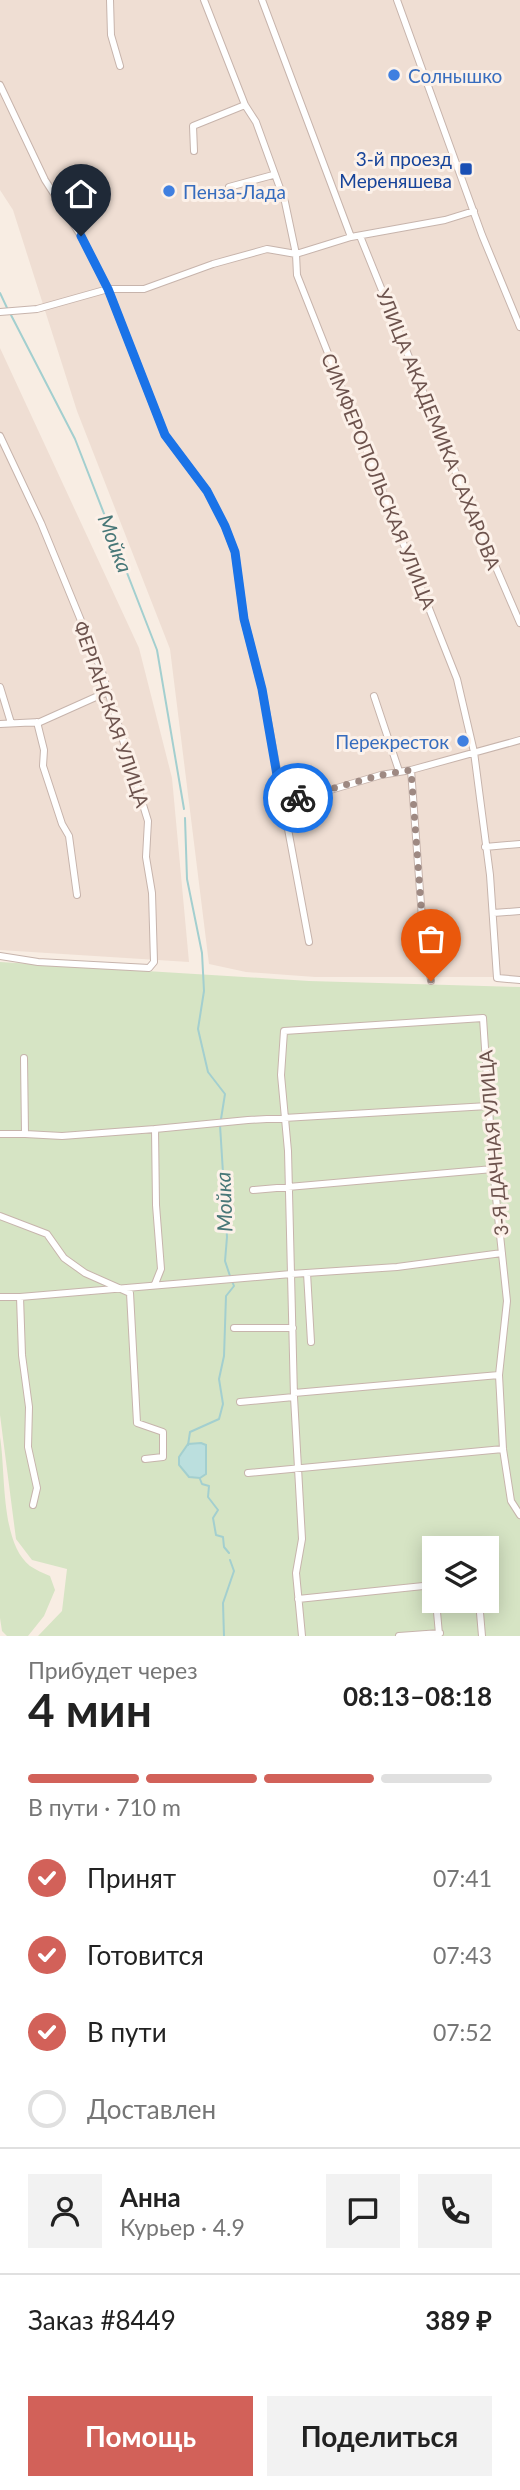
<!DOCTYPE html>
<html lang="ru">
<meta charset="utf-8">
<style>
:root{--surface:#fff;--page:#f2f2f2;--text:#222;--muted:#767676;--line:#e0e0e0;--accent:#d26159}
body{margin:0;font-family:Lato,sans-serif;background:var(--page);color:var(--text);height:100vh;display:flex;flex-direction:column;font-size:26px;white-space:nowrap}
*{box-sizing:border-box;margin:0}
p{font-size:23px;color:var(--muted)}
.icon{flex:none;width:38px;height:38px;fill:none;stroke:currentColor;stroke-width:2;stroke-linecap:round;stroke-linejoin:round}
.map{position:relative;height:1636px;overflow:hidden}
.drawer{display:flex;flex-direction:column;background:var(--surface);flex:1}
.drawer>*{flex:none}
.buttons{position:absolute;left:422px;top:1536px;display:grid;gap:14px}
.buttons a{display:grid;place-items:center;width:77px;height:77px;border-radius:0px;background:var(--surface);box-shadow:0 4px 18px #0003;font-size:35px}
.pin{position:absolute;display:grid;place-items:center;width:60px;height:60px;color:#fff;margin:-72px -30px;border-radius:50% 50% 50% 0;rotate:-45deg;box-shadow:0 0 7px #0007}
.pin .icon{rotate:45deg}
.courier{position:absolute;display:grid;place-items:center;width:70px;height:70px;margin:-35px;border:5px solid #1a73e8;border-radius:50%;background:#fff;color:#222;box-shadow:0 2px 9px #0007}
.headline em{font-style:normal;font-weight:700}
.headline div{display:flex;flex-direction:column-reverse}
.headline{display:flex;align-items:center;justify-content:space-between;height:119px;padding:0 28px}
h1{font-size:46px;font-weight:700;line-height:52px}
.bar{display:grid;grid-template-columns:repeat(4,1fr);gap:10px 7px;align-content:center;height:84px;padding:0 28px}
.bar i{height:9px;border-radius:5px;background:var(--line)}
.bar .active{background:var(--accent)}
.bar p{grid-column:span 4}
.line{display:flex;align-items:center;gap:18px;padding:0 28px;border-top:2px solid var(--line)}
.line div{flex:1}
.round{display:grid;place-items:center;flex:none;width:74px;height:74px;border-radius:0px;background:var(--page)}
ol{padding:0 28px;list-style:none}
li{display:flex;align-items:center;gap:21px;height:77px}
li p{margin-inline-start:auto}
li .icon{padding:7px;border-radius:50%;background:var(--accent);color:#fff;stroke-width:4}
li:last-child{color:var(--muted)}
li i{width:38px;height:38px;border:4px solid var(--line);border-radius:50%}
.primary-button{display:flex;gap:14px;margin-top:auto;padding:14px 28px}
.primary-button a{flex:1;height:80px;border-radius:0px;background:var(--accent);color:#fff;font-size:28px;font-weight:700;line-height:80px;text-align:center}
.primary-button a+a{background:var(--page);color:var(--text)}
.map>svg:first-child{display:block}
.residential{fill:#efded3}
.green{fill:#d6e4c4;fill-rule:evenodd}
.water{fill:#bbdfde;stroke:#a3cfcf;stroke-width:2}
.lines{fill:none;stroke-linecap:round;stroke-linejoin:round}
.stream{stroke:#a3cfcf;stroke-width:2}
.minor-casing{stroke:#c7b4ac;stroke-width:8}
.minor{stroke:#fff;stroke-width:6}
.done{stroke:#9e8982;stroke-width:7;stroke-dasharray:0 12.6}
.route{stroke:#1a73e8;stroke-width:9}
.shop-dot{fill:#3f7fe0;stroke:#fcf1e9;stroke-width:2.5}
.transit-dot{fill:#1a4fb4;stroke:#fcf1e9;stroke-width:2.5}
.labels{text-anchor:middle;dominant-baseline:central;stroke-width:6;stroke-linejoin:round;paint-order:stroke}
.shop-label{font-size:19px;fill:#366cbe;stroke:#fcf1e9;text-anchor:start}
.transit-label{font-size:19px;fill:#164399;stroke:#fcf1e9;text-anchor:end}
.street-label{font-size:19px;fill:#6d534d;stroke:#fcf1e9}
.water-label{font-size:21px;font-style:italic;fill:#477777;stroke:#fcf1e9}
</style>
<div class="map">
<svg width="520" height="1636" viewBox="0 0 520 1636">
<rect width="100%" height="100%" fill="#f8ede3"/>
<!-- residential -->
<path class="residential" d="M0,0H520V977H315L246,972L209,964L170,649L77,411L13,210L0,190Z
M0,348L139,648L172,778L189,962L0,950Z"/>
<!-- green -->
<path class="green" d="M0,962L309,981L520,987V1636H38L62,1611L67,1569L32,1560L16,1539L0,1415ZM434,1549H486V1601H434Z
M0,1437C6,1473 0,1542 30,1566C36,1570 43,1573 50,1576L55,1590L44,1616L28,1636H7L2,1631L0,1618Z"/>
<!-- water -->
<path class="water" d="M201,1443L206,1445V1474L200,1478L189,1477L179,1465V1457L188,1444Z"/>
<g class="lines">
<!-- stream -->
<path class="stream" d="M0,293L8,310
M11,315L75,439L157,650L184,809
M185,818L187,879L202,953L204,991L198,1029L208,1072L225,1094L221,1119
M220,1125L227,1237L225,1261L230,1276
M188,1445L190,1432L219,1419L223,1404L219,1379L224,1356L226,1296L234,1286L232,1281
M200,1479L202,1484L209,1486L208,1497L218,1510L213,1518L216,1535L223,1537L224,1547L229,1553
M224,1636L223,1603L234,1571L230,1560"/>
<defs>
<path id="minor" d="M110,0L111,35L120,66
M204,0L245,105L256,122L285,202L296,254L297,275L457,679L474,752L490,875L497,978L520,980
M262,0L351,237
M397,0L482,235L520,327
M0,85L45,180L81,236L108,289L165,435L207,491L225,526L235,552L244,619L262,689L309,942
M194,151L193,126L245,105
M229,187L273,175
M360,236L466,498L520,623
M0,312L37,309L108,289H144L213,264L267,249L296,254L351,237L445,220L474,211
M0,436L41,523L102,672L148,821L146,857L152,893L154,962L149,968L38,962L0,956
M0,687L11,723
M374,696L399,771
M37,722L44,750L43,766L62,824L69,836L77,895
M0,724L40,722L107,692
M411,770L422,918L431,981
M281,798L293,796L300,799L381,775L411,770L520,740
M485,847L520,844
M493,913L520,911
M155,1129L248,1120L488,1106
M0,1134H25L24,1058
M25,1134L62,1136L155,1129L156,1205L161,1269L155,1284
M253,1190L493,1169
M0,1216L47,1234L64,1258L85,1273L130,1293L137,1423L163,1432V1457L145,1459
M307,1273L311,1342
M0,1297H20L291,1274L288,1151L281,1075L284,1031L483,1018L493,1169L507,1301L499,1375L503,1449L511,1501L520,1515
M20,1297L22,1355L29,1407L28,1447L37,1488L33,1505
M234,1328H293
M294,1393L499,1375
M240,1402L294,1397
M248,1473L503,1449
M298,1599L433,1585
M436,1601L439,1634
M479,1601L482,1636
M302,1636L296,1573L302,1539L294,1397L291,1274L397,1267L502,1253
M399,1636L440,1633"/>
</defs>
<!-- minor casing -->
<use href="#minor" class="minor-casing"/>
<!-- minor -->
<use href="#minor" class="minor"/>
</g>
<g class="lines">
<!-- done -->
<path class="done" d="M298,798L381,775L411,770L422,918L431,981"/>
<!-- route -->
<path class="route" d="M81,236L108,289L165,435L207,491L225,526L235,552L244,619L262,689L281,798H298"/>
</g>
<!-- markers -->
<g class="shop-dot">
<circle cx="394" cy="75" r="7"/>
<circle cx="169" cy="191" r="7"/>
<circle cx="463" cy="741" r="7"/>
</g>
<rect class="transit-dot" x="459" y="162" width="14" height="14" rx="3.5"/>
<g class="labels">
<!-- shop labels -->
<g class="shop-label">
<text x="408" y="75">Солнышко</text>
<text x="183" y="191">Пенза-Лада</text>
<text x="449" y="741" text-anchor="end">Перекресток</text>
</g>
<!-- transit labels -->
<g class="transit-label">
<text x="452" y="158">3-й проезд<tspan x="452" dy="22">Мереняшева</tspan></text>
</g>
<!-- street labels -->
<g class="street-label">
<text transform="translate(439 429) rotate(68)">УЛИЦА АКАДЕМИКА САХАРОВА</text>
<text transform="translate(379 481) rotate(68)">СИМФЕРОПОЛЬСКАЯ УЛИЦА</text>
<text transform="translate(112 714) rotate(71)">ФЕРГАНСКАЯ УЛИЦА</text>
<text transform="translate(493 1143) rotate(-95)">3-Я ДАЧНАЯ УЛИЦА</text>
</g>
<!-- water labels -->
<g class="water-label">
<text transform="translate(116 543) rotate(69)">Мойка</text>
<text transform="translate(223 1202) rotate(-92)">Мойка</text>
</g>
</g>
</svg>
<div class="buttons">
<a><svg class="icon" aria-label="layers" viewBox="0 0 24 24"><path d="M12 4l9 5-9 5-9-5zM3 14l9 5 9-5"/></svg></a>
</div>
<div class="pin" style="left:431px;top:981px;background:#ea580c"><svg class="icon" aria-label="bag" viewBox="0 0 24 24"><path d="M5 8h14l-1 12H6zM9 8a3 3 0 0 1 6 0"/></svg></div>
<div class="pin" style="left:81px;top:236px;background:#1f2937"><svg class="icon" aria-label="home" viewBox="0 0 24 24"><path d="M3 11l9-7 9 7M6 9v11h12V9"/></svg></div>
<div class="courier" style="left:298px;top:798px"><svg class="icon" aria-label="bike" viewBox="0 0 24 24"><circle cx="6" cy="16" r="4"/><circle cx="18" cy="16" r="4"/><path d="M6 16l4-8h5l3 8M10 8l3 8H6M13 5h3"/></svg></div>
</div>
<section class="drawer">
<div class="headline"><div><h1>4 мин</h1><p>Прибудет через</p></div><em>08:13–08:18</em></div>
<div class="bar"><i class="active"></i><i class="active"></i><i class="active"></i><i></i><p>В пути · 710 m</p></div>
<ol>
<li><svg class="icon" aria-label="check" viewBox="0 0 24 24"><path d="M5 12l5 5 9-10"/></svg>Принят<p>07:41</p></li>
<li><svg class="icon" aria-label="check" viewBox="0 0 24 24"><path d="M5 12l5 5 9-10"/></svg>Готовится<p>07:43</p></li>
<li><svg class="icon" aria-label="check" viewBox="0 0 24 24"><path d="M5 12l5 5 9-10"/></svg>В пути<p>07:52</p></li>
<li><i></i>Доставлен</li>
</ol>
<div class="line" style="height:126px"><a class="round"><svg class="icon" aria-label="person" viewBox="0 0 24 24"><circle cx="12" cy="8" r="4"/><path d="M4 21q1-7 8-7t8 7"/></svg></a><div><b>Анна</b><p>Курьер · 4.9</p></div><a class="round"><svg class="icon" aria-label="chat" viewBox="0 0 24 24"><path d="M4 5h16v11H9l-5 4z"/></svg></a><a class="round"><svg class="icon" aria-label="phone" viewBox="0 0 24 24"><path d="M5 4h4l2 5-3 2q2 4 5 5l2-3 5 2v4C11 20 4 13 5 4z"/></svg></a></div>
<div class="line" style="height:91px"><div>Заказ #8449</div><b>389 ₽</b></div>
<div class="primary-button"><a>Помощь</a><a>Поделиться</a></div>
</section>
